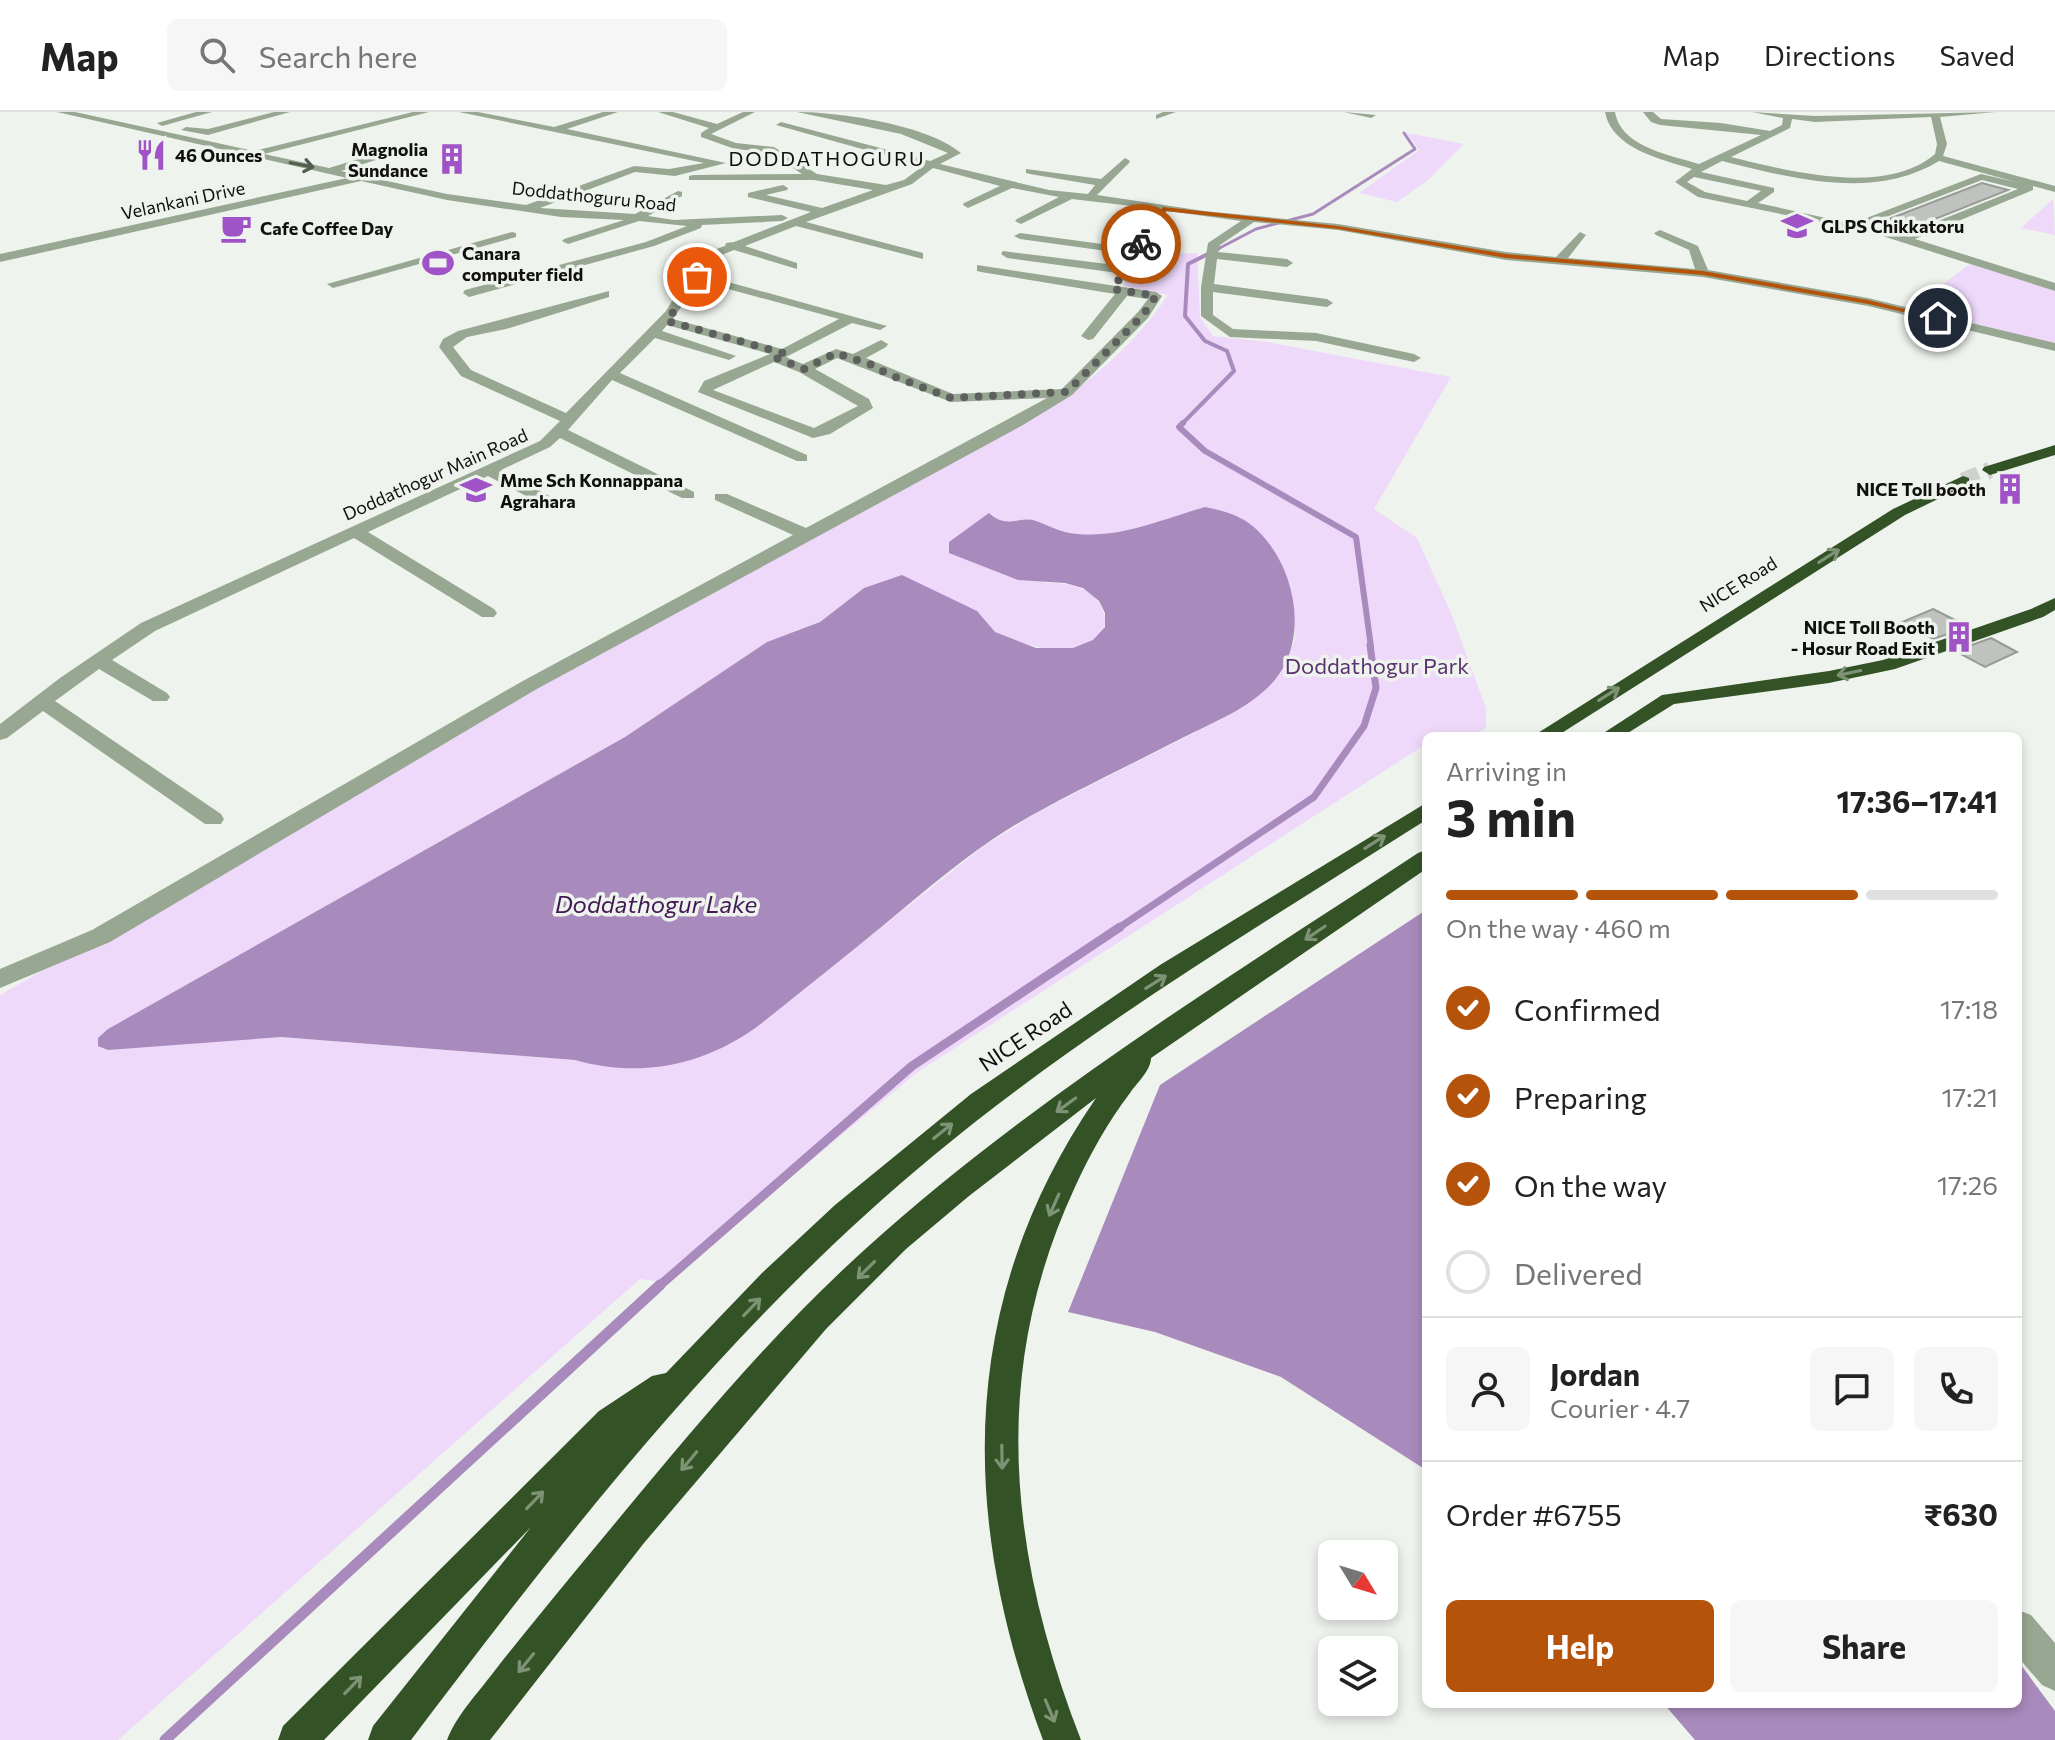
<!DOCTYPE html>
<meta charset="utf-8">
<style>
:root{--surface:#fff;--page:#f6f6f6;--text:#222;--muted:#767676;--line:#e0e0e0;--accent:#b45309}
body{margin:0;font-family:Commissioner,sans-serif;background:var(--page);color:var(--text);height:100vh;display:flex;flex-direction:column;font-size:30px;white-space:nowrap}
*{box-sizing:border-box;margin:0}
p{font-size:26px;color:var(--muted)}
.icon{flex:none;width:44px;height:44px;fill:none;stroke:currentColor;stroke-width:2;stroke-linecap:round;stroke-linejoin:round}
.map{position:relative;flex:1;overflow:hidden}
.drawer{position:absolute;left:1422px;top:620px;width:600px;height:976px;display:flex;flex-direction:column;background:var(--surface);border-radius:12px;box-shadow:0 4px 12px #0003}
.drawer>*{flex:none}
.needle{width:52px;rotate:128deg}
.buttons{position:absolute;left:1318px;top:1428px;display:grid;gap:16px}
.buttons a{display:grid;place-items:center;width:80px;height:80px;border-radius:12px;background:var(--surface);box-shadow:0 4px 12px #0003;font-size:40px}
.pin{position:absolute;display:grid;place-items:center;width:68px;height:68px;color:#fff;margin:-34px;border:4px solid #fff;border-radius:50%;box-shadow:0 2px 8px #0007}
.courier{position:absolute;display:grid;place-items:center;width:80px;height:80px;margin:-40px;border:6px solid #b45309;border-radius:50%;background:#fff;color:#222;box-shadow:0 2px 10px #0007}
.summary em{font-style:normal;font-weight:700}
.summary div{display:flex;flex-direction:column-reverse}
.summary{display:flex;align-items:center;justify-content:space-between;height:136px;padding:0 24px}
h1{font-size:52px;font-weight:700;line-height:60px}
.bar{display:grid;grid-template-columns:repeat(4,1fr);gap:12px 8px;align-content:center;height:96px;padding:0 24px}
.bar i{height:10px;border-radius:6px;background:var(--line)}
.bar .active{background:var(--accent)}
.bar p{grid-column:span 4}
.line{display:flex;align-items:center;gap:20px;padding:0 24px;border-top:2px solid var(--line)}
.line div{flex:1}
.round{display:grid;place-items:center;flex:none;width:84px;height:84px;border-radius:12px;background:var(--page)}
ol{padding:0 24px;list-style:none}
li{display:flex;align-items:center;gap:24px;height:88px}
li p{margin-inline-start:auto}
li .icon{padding:8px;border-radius:50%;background:var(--accent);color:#fff;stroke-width:4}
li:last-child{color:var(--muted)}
li i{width:44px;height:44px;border:4px solid var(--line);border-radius:50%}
.cta{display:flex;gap:16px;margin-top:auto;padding:16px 24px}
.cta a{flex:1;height:92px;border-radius:12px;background:var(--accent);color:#fff;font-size:32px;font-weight:700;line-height:92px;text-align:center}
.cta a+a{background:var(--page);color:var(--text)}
header{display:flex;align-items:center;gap:48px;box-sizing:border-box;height:112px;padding:0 40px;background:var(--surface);border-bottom:2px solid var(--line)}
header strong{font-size:38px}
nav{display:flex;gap:44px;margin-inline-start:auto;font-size:28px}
.search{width:560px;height:72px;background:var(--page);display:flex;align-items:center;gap:20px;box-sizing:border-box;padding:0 28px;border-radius:12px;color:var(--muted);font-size:30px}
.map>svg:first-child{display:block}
.green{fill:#eed9fa;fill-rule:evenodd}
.water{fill:#a98abc}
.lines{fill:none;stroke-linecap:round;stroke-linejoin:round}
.stream-far5{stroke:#a98abc;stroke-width:3}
.stream-far4{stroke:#a98abc;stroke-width:4}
.stream-far3{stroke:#a98abc;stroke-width:6}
.stream-far2{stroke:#a98abc;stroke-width:7}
.stream-far1{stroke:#a98abc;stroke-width:9}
.stream{stroke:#a98abc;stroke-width:11}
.building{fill:#bfc2be;stroke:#989b97;stroke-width:2}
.highway-tunnel{stroke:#ced1cd;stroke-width:17;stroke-dasharray:17 8;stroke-linecap:butt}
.minor{fill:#97a791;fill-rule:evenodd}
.highway{fill:#335326;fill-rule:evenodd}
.oneway{stroke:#545c50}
.oneway2{stroke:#7e9376}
.route{fill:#b45309}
.done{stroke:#5e605d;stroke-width:8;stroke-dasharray:0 14.4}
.labels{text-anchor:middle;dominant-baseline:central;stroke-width:7;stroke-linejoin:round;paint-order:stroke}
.far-poi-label{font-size:18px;font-weight:bold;fill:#10110f;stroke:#eff3ee;text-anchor:start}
.far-street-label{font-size:18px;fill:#10110f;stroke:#eff3ee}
.far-neighbourhood-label{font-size:20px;letter-spacing:2px;fill:#10110f;stroke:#eff3ee}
.park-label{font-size:22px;fill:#5c3371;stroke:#eff3ee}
.street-label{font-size:22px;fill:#10110f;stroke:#eff3ee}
.water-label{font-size:24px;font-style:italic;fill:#411855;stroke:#eff3ee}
</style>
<header>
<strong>Map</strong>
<div class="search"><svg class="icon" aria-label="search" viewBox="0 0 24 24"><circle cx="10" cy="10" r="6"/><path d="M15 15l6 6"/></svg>Search here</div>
<nav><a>Map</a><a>Directions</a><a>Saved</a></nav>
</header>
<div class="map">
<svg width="2055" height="1628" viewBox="0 0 2055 1628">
<rect width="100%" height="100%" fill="#eff3ee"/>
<!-- green -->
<path class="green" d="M1407,21L1464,32L1427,69L1397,90L1359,81L1419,38Z
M2053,87L2055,123L2021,116Z
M1197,141L1200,205L1213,224L1268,230L1451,265L1374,397L1417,426L1451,501L1486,596V616L1472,624H1426V632L919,959L663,1170L640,1167L118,1628H0V883L614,531L1063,287C1104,258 1140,225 1168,183L1123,174L1149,142ZM1205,395L1240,406L1260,423L1285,461L1293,490L1295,527L1281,560L1272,572L1229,603L1038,700L981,736L762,911C709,952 640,966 575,948L281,925L122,935L108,917L625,625L767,530L820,510L864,476C899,483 939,486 973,498C981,501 986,514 994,519C1020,536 1098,554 1106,508C1099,477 1074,470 1045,471L989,402C1008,417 1020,403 1036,409C1046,412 1054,417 1065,420C1113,430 1159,408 1205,395Z
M1970,152L2055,179V232L1912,195Z"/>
<!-- water -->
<path class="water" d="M1205,395C1220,398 1237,402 1250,412C1294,446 1312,525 1274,569C1250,596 1214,610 1182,626C1125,656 1065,683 1010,716C965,744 926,778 885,812C845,845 803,878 762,911C707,953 642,967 575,948L281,925L108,938L98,934V926L108,917L625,625L767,530L820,510L864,476L902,463L977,499L995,520L1036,536H1073L1093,528L1105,515V501L1099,489L1083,476L1065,471L1018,468L949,441V430L989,401C1007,418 1020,403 1036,409C1045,412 1054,417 1065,420C1113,430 1159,408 1205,395Z
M1426,798V1358L1281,1265L1155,1220L1068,1200L1160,973Z
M2018,1549L2055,1599V1628H1695L1664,1592H2018Z"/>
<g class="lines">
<!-- stream-far5 -->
<path class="stream-far5" d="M1214,139L1256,117L1313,102L1415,37L1404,21"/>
<!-- stream-far4 -->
<path class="stream-far4" d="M1181,313L1234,259L1227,239L1205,229L1185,204L1188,152L1218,137"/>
<!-- stream-far3 -->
<path class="stream-far3" d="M1183,311L1179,315L1205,339L1356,425L1371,535"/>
<!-- stream-far2 -->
<path class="stream-far2" d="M1117,817L1314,685L1364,614L1376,576L1370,533"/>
<!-- stream-far1 -->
<path class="stream-far1" d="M658,1175L912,954L1120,815"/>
<!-- stream -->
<path class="stream" d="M165,1628L660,1173"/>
</g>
<!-- building -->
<path class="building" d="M1982,71L2008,78L1910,117L1895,113L1889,107Z
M1933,497L1969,515L1933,527L1902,510Z
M1991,526L2017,540L1985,555L1955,539Z"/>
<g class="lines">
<!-- highway-tunnel -->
<path class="highway-tunnel" d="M1963,369L1990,358"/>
<!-- minor -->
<path class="minor" d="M57,0H75L254,39L413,0H429L264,42L329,56L414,30L417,35L341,59L447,82L526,93L634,54L669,57L704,51L459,0H478L554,15L603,0H618L567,17L726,51L675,64L635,60L540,96L635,102L678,79L682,80V84L648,104L674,108L782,103L788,106L782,109L702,113L701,116L654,134L469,185L463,181L465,178L646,130L687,114L639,109L568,132L562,129L564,127L624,108L561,105L447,88L361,69L0,150V142L347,66Z
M196,0H212L162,14L157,11Z
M274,0H290L208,23L181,18L186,15L208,17Z
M658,0H673L717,12L743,0H755L711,22L736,31L774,35L817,62L886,73L904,68L923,54L776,13L781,10L930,49L948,41L901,22L797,0C840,0 928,13 961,41L940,52L1049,78L1088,82L1095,73L1030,62L1026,61V57L1101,67L1125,46L1130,49L1129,51L1097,83L1204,99L1338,112L1506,140L1556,145L1580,120L1586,123L1568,146L1695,157L1689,138L1656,123L1654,121L1660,118L1698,134L1708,158L1868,186L2055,231V239L1868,194L1703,165L1506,148L1338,118L1254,110L1220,133L1218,140L1287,147L1293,151L1287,155L1217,147L1214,172L1327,187L1333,191L1327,195L1213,180V203L1233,217L1316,221L1414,242L1421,246L1414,250L1316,229L1230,225L1201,204V175L1208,131L1241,109L1167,99L1129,155L1131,158L1125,162L1007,146L1001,142L1003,139L1123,154L1128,142L1020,127L1014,124L1020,121L1132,136L1157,97L1072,87L1021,112L1015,109L1017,107L1059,85L1012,76L968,96L963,93L964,91L1000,74L933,56L912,72L806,110L923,141V147L796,114L745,134L797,151V157L734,138L709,148L703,163L887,214L880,218L852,211L786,245L803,252L836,237L853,242L881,228L888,232L886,235L866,246L953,282L1062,277L1138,200L1148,187L1127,184L1093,227L1088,228L1081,224L1115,182L981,160L977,159V153L1156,180L1162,184L1148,206L1072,283L1023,313L535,578L110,830L0,876V857L92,818L521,570L793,423L715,388V382H727L806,416L1047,286L951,290L837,246L815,257L869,287L873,296L830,322L813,326L698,280L704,269L770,242L667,213L662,219L736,244L729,248L655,226L620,261L807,343V349H797L612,268L568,318L694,380V386H682L560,326L550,335L501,358L555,387V393H543L488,364L368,420L494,497L497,501L494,505H482L354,426L155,519L112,548L167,581L170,585L167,589H153L99,557L55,589L221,702L224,707L221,712H205L43,599L7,626L0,628V612L60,566L141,511L540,329L560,309L461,264L439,235L443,227L458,219L609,179V185L506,217L467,225L453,235L471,258L566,301L666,199L700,143L725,134L726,131L734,130L811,100L748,85V81L783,73L788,76L787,78L766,83L822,96L873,78L814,68H689V64L693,63L802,62L768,40L735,37L701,25V21L709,16ZM699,169L839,207L782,237L673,207ZM774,250L799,260L858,294L814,316L713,278Z
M1163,0H1176L1156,7V3Z
M1344,0L1376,3L1371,6Z
M1605,0H1615C1621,35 1670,43 1699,52L1761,23L1660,13L1651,10L1643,0H1653L1661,7L1721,11L1770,19L1782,13L1783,6L1752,0L1815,4L1996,0L1940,5L1947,32L1943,44L2055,74V80L2033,74V78L1915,127L2055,171V179L1873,121L1698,85L1675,70L1692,57C1661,47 1612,37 1605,0ZM1931,5L1937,32L1935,42C1885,85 1788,59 1731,45L1790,16L1792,7L1815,10ZM1722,49C1791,66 1874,89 1939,49L2016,70L1981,62L1864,107L1887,115L1893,112L1881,107L1982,68L2018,77L1903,123L1758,91L1774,80V76L1701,60ZM1694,65L1761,79L1747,89L1705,80L1687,70Z
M512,120L516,121V125L333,176L327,172Z
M2018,1498L2031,1503L2055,1531V1579L2042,1573L2018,1545Z"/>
<!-- highway -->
<path class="highway" d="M2055,333V343L1990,363L1982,358L1984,355Z
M1963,364L1969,366V372L1905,403L1557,624H1533L1893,397Z
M2055,486V498L2043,505L1895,557L1829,571L1674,592L1623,624H1599L1662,583L1829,559L1883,548L2031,497Z
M1426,691V708C1258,815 1086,917 933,1044C731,1211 568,1420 411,1628H368L373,1614L531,1415L324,1628H278L283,1614L599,1299L652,1264L666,1261L762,1161L835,1093L971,982L1160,853Z
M1426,738V757L1151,946C1151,958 1137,971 1130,981C1108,1010 1090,1042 1075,1075C989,1260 1009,1443 1081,1628H1043C959,1405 957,1189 1096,986L969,1084L906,1137L826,1217L644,1431L490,1628H447C457,1602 479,1580 496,1557C529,1515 563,1474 597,1433C680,1333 764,1229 861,1141C1030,987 1228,866 1418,741Z"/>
</g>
<!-- one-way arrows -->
<defs><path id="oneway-shaft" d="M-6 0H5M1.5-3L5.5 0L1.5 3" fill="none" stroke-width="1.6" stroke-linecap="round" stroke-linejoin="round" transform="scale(2)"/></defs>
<use class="oneway" href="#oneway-shaft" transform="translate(302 53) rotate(11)"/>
<g class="oneway2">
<use href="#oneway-shaft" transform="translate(1829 444) rotate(-32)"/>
<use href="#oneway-shaft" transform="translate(1849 561) rotate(168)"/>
<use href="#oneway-shaft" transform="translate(1609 582) rotate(-32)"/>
<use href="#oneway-shaft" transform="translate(1375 730) rotate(-32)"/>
<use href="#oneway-shaft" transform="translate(1315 821) rotate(146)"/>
<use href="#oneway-shaft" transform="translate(1156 870) rotate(-32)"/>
<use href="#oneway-shaft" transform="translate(1066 993) rotate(144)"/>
<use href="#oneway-shaft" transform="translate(943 1019) rotate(-39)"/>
<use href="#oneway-shaft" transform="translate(1054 1093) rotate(114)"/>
<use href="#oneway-shaft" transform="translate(866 1158) rotate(135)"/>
<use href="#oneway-shaft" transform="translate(752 1195) rotate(-46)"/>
<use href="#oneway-shaft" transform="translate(1002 1345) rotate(89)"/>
<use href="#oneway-shaft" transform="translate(689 1349) rotate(130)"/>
<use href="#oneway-shaft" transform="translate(535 1388) rotate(-46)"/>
<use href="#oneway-shaft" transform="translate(526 1551) rotate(129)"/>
<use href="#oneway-shaft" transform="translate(353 1573) rotate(-46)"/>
<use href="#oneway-shaft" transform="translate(1050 1599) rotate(67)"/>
</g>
<!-- route -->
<path class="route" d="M1163,95L1338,114L1506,142L1703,159L1868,188L1942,206L1938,208L1868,192L1703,163L1506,146L1338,117L1165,99L1143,134H1139Z"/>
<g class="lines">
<!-- done -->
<path class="done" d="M697,165L667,209L783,241L774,245L804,257L836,241L878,255L885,261L951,286L1067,280L1143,203L1156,184L1113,177L1141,132"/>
</g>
<!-- icons -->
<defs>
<symbol id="restaurant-bare" viewBox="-9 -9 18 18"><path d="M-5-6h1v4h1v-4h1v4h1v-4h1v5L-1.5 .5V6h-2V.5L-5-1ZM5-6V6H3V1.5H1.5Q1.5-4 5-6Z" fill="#9f53c6" stroke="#eff3ee" stroke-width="2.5" paint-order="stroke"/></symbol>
<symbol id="building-bare" viewBox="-9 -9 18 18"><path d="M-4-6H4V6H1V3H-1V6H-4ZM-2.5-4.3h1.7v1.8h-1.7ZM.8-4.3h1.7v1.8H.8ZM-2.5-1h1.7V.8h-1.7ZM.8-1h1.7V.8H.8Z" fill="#9f53c6" stroke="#eff3ee" stroke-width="2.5" paint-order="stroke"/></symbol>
<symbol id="school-bare" viewBox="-9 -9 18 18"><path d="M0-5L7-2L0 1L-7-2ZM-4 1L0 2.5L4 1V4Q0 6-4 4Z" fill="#9f53c6" stroke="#eff3ee" stroke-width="2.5" paint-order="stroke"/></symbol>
<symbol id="cafe-bare" viewBox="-9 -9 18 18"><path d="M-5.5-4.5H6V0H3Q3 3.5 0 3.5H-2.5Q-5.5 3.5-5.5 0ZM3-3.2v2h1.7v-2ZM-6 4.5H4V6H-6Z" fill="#9f53c6" stroke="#eff3ee" stroke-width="2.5" paint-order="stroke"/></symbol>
<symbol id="stadium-bare" viewBox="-9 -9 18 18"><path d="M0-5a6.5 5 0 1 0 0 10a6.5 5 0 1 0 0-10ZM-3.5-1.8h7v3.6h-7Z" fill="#9f53c6" stroke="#eff3ee" stroke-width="2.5" paint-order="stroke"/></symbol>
</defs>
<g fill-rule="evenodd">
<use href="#restaurant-bare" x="129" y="21" width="44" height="44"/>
<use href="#building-bare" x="430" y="25" width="44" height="44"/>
<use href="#school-bare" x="1775" y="92" width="44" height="44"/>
<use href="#cafe-bare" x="214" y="94" width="44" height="44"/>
<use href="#stadium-bare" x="416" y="129" width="44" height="44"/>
<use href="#building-bare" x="1988" y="355" width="44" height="44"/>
<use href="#school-bare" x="454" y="356" width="44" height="44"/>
<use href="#building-bare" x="1937" y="503" width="44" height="44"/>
</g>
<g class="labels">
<!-- far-poi labels -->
<g class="far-poi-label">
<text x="428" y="37" text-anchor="end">Magnolia<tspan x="428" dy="21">Sundance</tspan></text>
<text x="175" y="43">46 Ounces</text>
<text x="1821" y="114">GLPS Chikkatoru</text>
<text x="260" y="116">Cafe Coffee Day</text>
<text x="462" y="141">Canara<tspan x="462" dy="21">computer field</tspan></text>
<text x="500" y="368">Mme Sch Konnappana<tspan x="500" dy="21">Agrahara</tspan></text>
<text x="1986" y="377" text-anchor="end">NICE Toll booth</text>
<text x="1935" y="515" text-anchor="end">NICE Toll Booth<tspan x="1935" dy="21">- Hosur Road Exit</tspan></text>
</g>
<!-- far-street labels -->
<g class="far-street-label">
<text transform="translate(594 84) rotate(6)">Doddathoguru Road</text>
<text transform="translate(183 88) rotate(-12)">Velankani Drive</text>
<text transform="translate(435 362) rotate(-24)">Doddathogur Main Road</text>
<text transform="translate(1738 472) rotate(-32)">NICE Road</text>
</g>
<!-- far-neighbourhood labels -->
<g class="far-neighbourhood-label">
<text x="827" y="46">DODDATHOGURU</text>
</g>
<!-- park labels -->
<g class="park-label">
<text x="1377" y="553">Doddathogur Park</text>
</g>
<!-- street labels -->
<g class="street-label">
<text transform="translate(1025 924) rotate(-34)">NICE Road</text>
</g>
<!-- water labels -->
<g class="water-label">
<text x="656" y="791">Doddathogur Lake</text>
</g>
</g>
</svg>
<div class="buttons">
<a><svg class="needle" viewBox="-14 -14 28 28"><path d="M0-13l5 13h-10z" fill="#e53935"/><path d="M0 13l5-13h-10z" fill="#767676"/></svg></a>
<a><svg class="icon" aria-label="layers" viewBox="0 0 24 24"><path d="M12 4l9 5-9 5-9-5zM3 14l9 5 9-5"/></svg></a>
</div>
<div class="pin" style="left:697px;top:165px;background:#ea580c"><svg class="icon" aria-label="bag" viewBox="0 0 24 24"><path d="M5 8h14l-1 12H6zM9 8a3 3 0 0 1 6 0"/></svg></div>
<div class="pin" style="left:1938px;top:206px;background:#1f2937"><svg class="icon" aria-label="home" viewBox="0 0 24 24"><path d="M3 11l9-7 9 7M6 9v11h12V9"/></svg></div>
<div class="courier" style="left:1141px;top:132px"><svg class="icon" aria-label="bike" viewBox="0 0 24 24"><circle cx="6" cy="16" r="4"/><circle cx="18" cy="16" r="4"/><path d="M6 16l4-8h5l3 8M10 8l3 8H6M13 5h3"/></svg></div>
<section class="drawer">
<div class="summary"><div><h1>3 min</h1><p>Arriving in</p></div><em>17:36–17:41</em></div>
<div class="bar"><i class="active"></i><i class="active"></i><i class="active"></i><i></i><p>On the way · 460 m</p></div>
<ol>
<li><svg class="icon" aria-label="check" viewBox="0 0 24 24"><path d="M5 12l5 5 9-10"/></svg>Confirmed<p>17:18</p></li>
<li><svg class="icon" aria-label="check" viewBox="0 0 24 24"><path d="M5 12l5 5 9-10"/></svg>Preparing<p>17:21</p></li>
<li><svg class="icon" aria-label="check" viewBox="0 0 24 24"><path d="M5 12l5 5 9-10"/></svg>On the way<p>17:26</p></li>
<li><i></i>Delivered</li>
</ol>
<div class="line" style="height:144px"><a class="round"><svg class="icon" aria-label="person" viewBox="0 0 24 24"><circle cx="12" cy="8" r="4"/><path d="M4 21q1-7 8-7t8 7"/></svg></a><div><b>Jordan</b><p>Courier · 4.7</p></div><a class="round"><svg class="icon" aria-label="chat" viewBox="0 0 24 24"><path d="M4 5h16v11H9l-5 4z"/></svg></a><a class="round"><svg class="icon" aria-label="phone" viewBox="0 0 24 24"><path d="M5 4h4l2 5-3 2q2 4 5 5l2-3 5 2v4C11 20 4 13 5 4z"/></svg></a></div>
<div class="line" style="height:104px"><div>Order #6755</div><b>₹630</b></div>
<div class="cta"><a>Help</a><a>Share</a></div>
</section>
</div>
